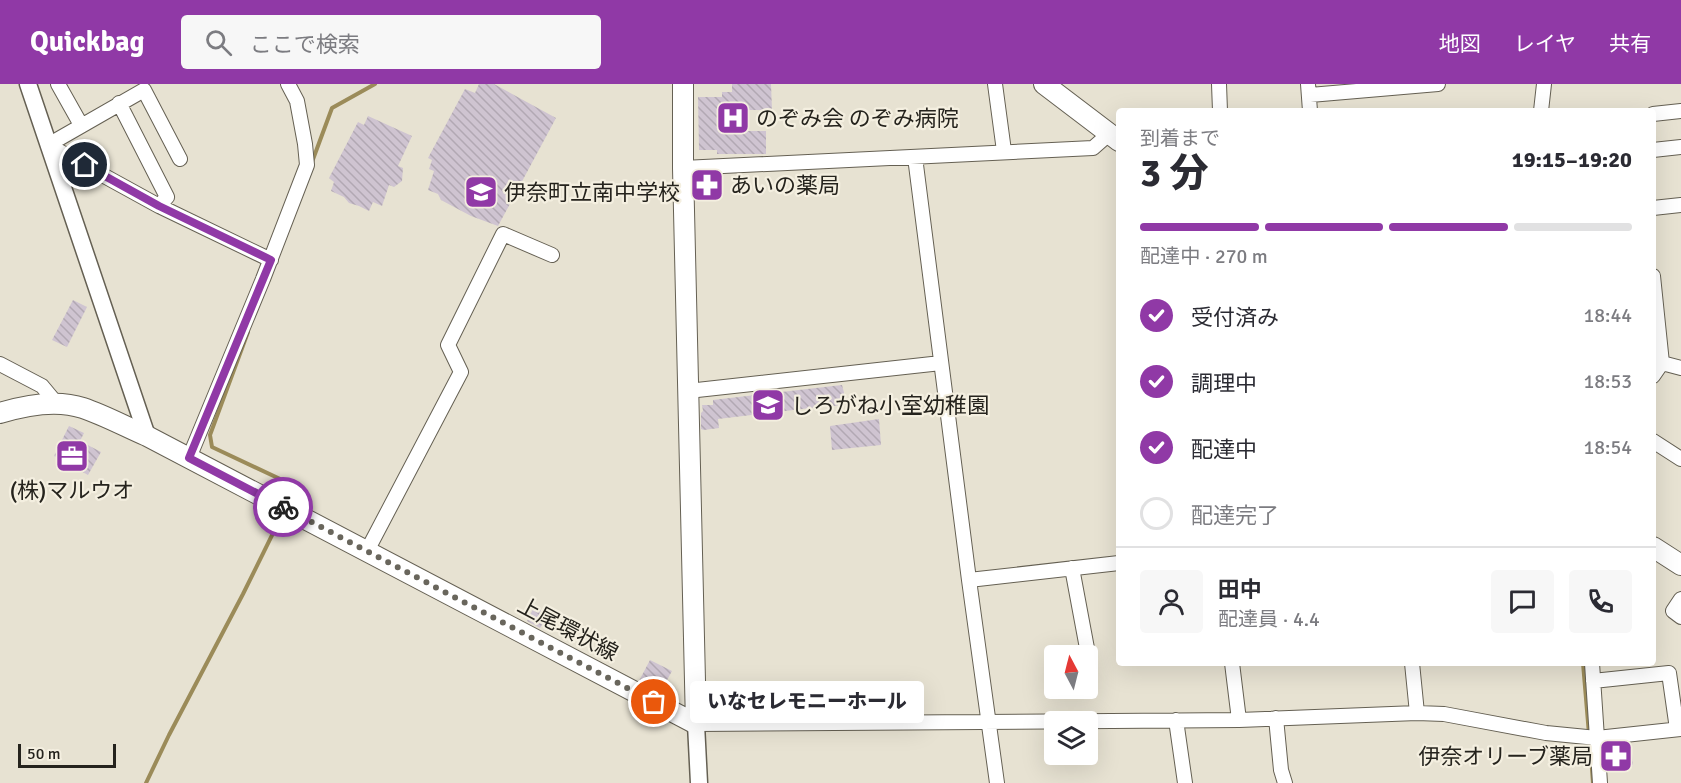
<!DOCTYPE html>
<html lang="ja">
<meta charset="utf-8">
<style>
:root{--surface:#fff;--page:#f7f7f7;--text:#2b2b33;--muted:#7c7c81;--line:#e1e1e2;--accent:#9039a6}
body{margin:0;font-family:Signika,"Noto Sans JP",sans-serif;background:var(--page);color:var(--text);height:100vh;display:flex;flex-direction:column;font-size:22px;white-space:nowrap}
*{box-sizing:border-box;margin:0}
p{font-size:20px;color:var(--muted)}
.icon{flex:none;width:33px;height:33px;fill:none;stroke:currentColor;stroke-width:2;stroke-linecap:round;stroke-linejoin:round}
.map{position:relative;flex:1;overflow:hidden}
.panel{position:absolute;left:1116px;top:24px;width:540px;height:558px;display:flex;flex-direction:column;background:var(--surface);border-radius:6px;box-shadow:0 6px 24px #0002}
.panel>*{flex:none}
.needle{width:39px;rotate:353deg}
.fabs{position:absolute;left:1044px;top:561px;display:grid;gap:12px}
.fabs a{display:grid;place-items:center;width:54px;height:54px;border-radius:6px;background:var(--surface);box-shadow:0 6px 24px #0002;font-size:30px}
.scale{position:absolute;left:18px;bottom:15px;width:98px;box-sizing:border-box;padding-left:6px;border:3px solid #25231d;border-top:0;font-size:16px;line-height:21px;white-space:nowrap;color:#25231d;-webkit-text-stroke:4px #f4efe0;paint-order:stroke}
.pin{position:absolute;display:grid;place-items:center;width:51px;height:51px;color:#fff;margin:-26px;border:3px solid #fff;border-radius:50%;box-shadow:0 2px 6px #0007}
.courier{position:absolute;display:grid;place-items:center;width:60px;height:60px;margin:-30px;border:4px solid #9039a6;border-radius:50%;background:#fff;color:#222;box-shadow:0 2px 8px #0007}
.bubble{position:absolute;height:42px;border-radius:6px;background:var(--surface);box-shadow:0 6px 24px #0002;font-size:20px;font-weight:800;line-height:42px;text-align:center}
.head em{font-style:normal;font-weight:800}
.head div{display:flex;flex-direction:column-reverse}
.head{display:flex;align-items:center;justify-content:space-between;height:102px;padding:0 24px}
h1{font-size:39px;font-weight:800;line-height:45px}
.bar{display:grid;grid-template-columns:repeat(4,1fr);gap:9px 6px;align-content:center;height:72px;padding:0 24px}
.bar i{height:8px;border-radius:4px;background:var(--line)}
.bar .active{background:var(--accent)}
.bar p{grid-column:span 4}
.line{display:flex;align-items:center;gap:15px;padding:0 24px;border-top:2px solid var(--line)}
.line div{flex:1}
.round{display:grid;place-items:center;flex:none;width:63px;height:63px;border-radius:6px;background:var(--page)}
ol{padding:0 24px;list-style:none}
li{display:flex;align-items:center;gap:18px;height:66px}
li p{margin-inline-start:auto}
li .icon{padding:6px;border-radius:50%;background:var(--accent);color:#fff;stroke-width:4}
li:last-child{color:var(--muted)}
li i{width:33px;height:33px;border:3px solid var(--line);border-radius:50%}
header{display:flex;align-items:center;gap:36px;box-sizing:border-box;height:84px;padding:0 30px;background:var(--accent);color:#fff}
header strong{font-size:28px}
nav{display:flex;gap:33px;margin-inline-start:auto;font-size:21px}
.search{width:420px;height:54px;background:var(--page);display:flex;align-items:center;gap:15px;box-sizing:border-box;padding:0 21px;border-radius:6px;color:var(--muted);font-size:22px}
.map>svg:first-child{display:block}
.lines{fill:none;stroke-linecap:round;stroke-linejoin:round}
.stream{stroke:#9b8b59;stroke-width:4}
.building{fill:url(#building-back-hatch)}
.minor-casing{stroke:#656053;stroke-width:16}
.tertiary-casing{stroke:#656053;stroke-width:19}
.secondary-casing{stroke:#656053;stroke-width:22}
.minor{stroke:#fff;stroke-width:14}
.tertiary{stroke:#fff;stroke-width:16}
.secondary{stroke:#fff;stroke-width:20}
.done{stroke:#69665c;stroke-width:6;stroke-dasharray:0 10.8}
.route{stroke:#9039a6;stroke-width:8}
.labels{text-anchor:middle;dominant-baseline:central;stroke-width:4.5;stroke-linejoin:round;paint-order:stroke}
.poi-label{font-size:22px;fill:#25231d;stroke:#f4efe0;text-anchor:start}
.street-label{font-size:22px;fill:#25231d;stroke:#f4efe0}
</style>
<header>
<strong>Quickbag</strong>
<div class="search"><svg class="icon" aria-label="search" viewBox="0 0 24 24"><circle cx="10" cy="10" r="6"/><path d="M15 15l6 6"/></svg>ここで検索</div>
<nav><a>地図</a><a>レイヤ</a><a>共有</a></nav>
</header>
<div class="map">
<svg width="1681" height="699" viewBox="0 0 1681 699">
<defs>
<pattern id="building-back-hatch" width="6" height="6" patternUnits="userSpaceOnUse" patternTransform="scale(1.5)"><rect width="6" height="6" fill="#cfc4d1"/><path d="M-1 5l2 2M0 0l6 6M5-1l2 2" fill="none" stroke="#b2a8b3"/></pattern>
</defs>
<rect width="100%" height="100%" fill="#e7e2d2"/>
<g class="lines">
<!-- stream -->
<path class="stream" d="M312,78L332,24L375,0
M248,248L210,351L212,363L295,402L287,419
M1583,579L1589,650
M1590,657L1593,699
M146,699L169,651L243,510L283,429"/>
</g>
<!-- building -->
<path class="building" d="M479,0H494L556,34L498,142L471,132L441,116L438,110L428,106L434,87L429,85L432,76L428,74L465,5L475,9Z
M732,0H771L772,26H740L741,47H766V70H717V66H699L698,13H722V8H732Z
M368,32L412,52L398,82L403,84L402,97L394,103L389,101L382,122L373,118L369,127L359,122L349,119L344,113L331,107L334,98L329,94L358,38L364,41Z
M701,92H713L714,114H702Z
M73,216L87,223L67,263L52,256Z
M842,301L847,320L827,323V322L718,335L719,344L704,346L701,345V329L703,327L702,321H713V316Z
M879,335L881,361L832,366L830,342Z
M69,342L84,349L80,357L101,368L88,391L54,372Z
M534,523L548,530L540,544L527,537Z
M650,576L672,587L661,607L639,597Z
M1631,659L1633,681L1608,684L1607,662Z"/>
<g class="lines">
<defs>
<path id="minor" d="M58,0L81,41
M995,0L1004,67
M1219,0L1220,27
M1308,0L1310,27
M1310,11L1438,0
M1541,27L1544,0
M1653,30L1681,27
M48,61L159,122L167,113L119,19
M48,61L144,6L180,75
M1653,66L1681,63
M915,73L969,496L997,699
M683,84L1093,64L1110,49
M159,122L271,176
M1653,124L1681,121
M1653,192L1662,279L1653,292
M1662,279L1681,284
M0,280L42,302L57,320
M688,307L941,279
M1653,357L1681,375
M189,374L263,195L307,81L305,60L297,17L288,0
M367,467L461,288L448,261L503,150L552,171
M1072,484L1089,575
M969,496L1119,479
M1681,515L1673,527L1681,533
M1232,579L1239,636
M1412,579L1417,629
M1592,579L1600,699
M1593,597L1669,589L1677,645
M1276,634L1281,686L1285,699
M1176,636L1185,699
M696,640L1239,636L1417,629L1444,630L1546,649L1597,654L1681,645"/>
<path id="tertiary" d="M28,0L147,352
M696,640L699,699"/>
<path id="secondary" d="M1044,0L1119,57
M0,329C26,321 56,315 83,324C104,331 126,343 147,352L696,640L683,84V0
M1653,463L1681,481"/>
</defs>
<!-- minor casing -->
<use href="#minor" class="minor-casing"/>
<!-- tertiary casing -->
<use href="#tertiary" class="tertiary-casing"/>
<!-- secondary casing -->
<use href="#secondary" class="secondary-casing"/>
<!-- minor -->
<use href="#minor" class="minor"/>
<!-- tertiary -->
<use href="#tertiary" class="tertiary"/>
<!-- secondary -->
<use href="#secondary" class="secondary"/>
</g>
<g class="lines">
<!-- done -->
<path class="done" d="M283,423L654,618"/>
<!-- route -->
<path class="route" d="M85,81L159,122L271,176L189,374L283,423"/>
</g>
<!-- icons -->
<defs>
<symbol id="hospital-square" viewBox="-11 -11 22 22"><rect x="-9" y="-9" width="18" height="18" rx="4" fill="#9039a6" stroke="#f4efe0"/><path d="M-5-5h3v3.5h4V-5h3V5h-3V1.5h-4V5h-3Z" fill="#fff"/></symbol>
<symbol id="pharmacy-square" viewBox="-11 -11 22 22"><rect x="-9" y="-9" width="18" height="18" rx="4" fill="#9039a6" stroke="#f4efe0"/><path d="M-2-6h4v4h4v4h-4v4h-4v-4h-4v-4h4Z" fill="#fff"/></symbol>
<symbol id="school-square" viewBox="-11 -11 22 22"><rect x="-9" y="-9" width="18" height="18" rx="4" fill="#9039a6" stroke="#f4efe0"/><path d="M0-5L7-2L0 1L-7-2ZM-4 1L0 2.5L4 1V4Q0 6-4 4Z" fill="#fff"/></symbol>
<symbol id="office-square" viewBox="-11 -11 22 22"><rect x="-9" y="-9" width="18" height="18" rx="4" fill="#9039a6" stroke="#f4efe0"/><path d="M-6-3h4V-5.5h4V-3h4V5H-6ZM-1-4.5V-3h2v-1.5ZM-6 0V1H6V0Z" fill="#fff"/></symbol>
</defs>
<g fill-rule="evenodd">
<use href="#hospital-square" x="714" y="15" width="38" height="38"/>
<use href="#pharmacy-square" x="688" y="82" width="38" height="38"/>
<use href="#school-square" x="462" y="89" width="38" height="38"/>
<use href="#school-square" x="749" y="302" width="38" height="38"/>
<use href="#office-square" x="53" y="353" width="38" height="38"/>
<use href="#pharmacy-square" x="1597" y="653" width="38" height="38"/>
</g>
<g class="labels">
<!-- poi labels -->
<g class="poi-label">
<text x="756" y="34">のぞみ会 のぞみ病院</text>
<text x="730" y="101">あいの薬局</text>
<text x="504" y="108">伊奈町立南中学校</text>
<text x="791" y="321">しろがね小室幼稚園</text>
<text x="72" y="406" text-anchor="middle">(株)マルウオ</text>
<text x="1593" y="672" text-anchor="end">伊奈オリーブ薬局</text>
</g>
<!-- street labels -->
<g class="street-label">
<text transform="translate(568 545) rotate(28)">上尾環状線</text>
</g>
</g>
</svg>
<div class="fabs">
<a><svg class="needle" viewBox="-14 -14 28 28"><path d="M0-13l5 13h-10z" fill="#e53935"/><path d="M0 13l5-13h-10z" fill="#7c7c81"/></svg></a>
<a><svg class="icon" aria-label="layers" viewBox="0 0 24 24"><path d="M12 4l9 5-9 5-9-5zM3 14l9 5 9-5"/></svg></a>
</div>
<div class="scale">50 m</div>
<div class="pin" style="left:654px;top:618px;background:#ea580c"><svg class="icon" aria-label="bag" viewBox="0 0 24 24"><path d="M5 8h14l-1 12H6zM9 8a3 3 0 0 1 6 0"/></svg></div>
<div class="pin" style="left:85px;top:81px;background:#1f2937"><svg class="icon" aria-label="home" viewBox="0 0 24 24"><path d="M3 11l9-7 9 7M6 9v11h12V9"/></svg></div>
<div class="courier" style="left:283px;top:423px"><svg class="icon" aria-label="bike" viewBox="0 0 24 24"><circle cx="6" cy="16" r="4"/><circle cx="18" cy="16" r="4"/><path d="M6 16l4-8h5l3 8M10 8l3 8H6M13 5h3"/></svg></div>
<div class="bubble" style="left:690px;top:597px;width:234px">いなセレモニーホール</div>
<section class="panel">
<div class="head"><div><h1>3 分</h1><p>到着まで</p></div><em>19:15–19:20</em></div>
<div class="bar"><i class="active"></i><i class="active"></i><i class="active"></i><i></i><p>配達中 · 270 m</p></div>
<ol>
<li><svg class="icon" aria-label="check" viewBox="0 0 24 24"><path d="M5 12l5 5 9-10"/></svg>受付済み<p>18:44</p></li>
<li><svg class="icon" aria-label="check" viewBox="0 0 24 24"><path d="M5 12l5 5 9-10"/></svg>調理中<p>18:53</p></li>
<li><svg class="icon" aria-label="check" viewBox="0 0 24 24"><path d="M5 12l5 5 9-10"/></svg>配達中<p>18:54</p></li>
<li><i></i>配達完了</li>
</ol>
<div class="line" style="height:108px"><a class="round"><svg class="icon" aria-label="person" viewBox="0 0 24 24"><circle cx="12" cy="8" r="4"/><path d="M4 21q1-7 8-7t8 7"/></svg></a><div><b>田中</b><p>配達員 · 4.4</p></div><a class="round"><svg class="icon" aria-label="chat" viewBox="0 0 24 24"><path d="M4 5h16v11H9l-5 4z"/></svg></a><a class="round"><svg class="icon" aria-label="phone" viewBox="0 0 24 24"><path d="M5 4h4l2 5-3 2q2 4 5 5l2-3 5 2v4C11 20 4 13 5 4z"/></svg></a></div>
</section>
</div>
